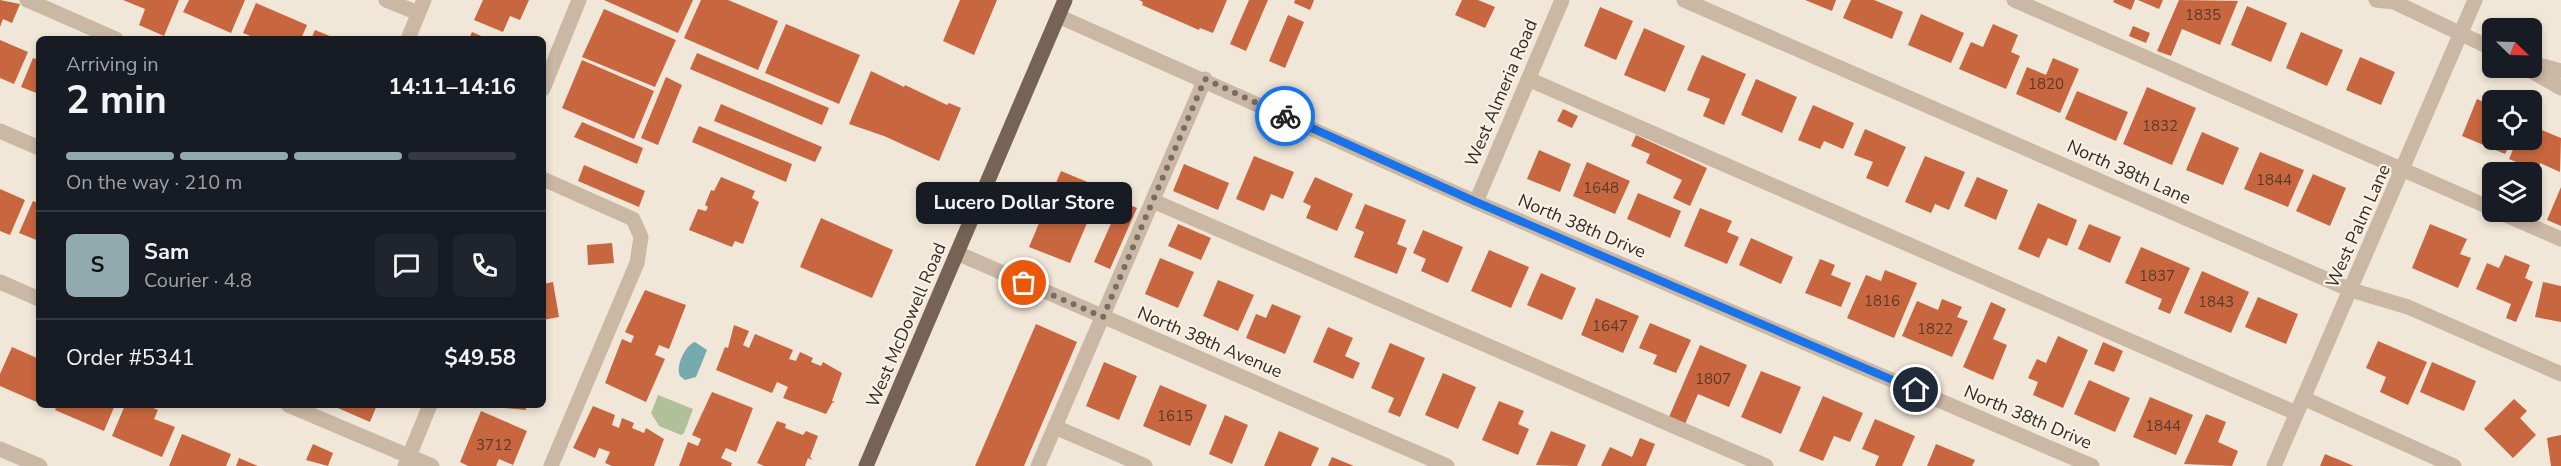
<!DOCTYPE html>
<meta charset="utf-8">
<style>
:root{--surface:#171b24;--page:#20242c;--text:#f1f3f6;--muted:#9ea1a6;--line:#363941;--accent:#91aaae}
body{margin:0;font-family:"Nunito Sans",sans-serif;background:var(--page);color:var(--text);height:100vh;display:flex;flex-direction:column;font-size:22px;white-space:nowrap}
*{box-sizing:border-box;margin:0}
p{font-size:20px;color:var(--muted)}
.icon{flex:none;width:33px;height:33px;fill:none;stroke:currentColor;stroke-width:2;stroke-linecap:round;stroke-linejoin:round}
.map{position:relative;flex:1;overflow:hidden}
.details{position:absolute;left:36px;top:36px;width:510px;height:372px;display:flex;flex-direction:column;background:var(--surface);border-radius:9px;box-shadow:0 3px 9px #0003}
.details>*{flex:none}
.needle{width:39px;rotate:113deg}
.buttons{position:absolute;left:2482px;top:18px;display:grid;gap:12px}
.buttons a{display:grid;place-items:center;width:60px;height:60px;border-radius:9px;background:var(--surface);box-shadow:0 3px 9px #0003;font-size:30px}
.pin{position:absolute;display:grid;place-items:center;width:51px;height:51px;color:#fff;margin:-26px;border:3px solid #fff;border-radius:50%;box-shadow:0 2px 6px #0007}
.courier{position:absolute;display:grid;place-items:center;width:60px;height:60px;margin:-30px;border:4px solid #1a73e8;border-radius:50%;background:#fff;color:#222;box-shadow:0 2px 8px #0007}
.bubble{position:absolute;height:42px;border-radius:9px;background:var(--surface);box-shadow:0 3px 9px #0003;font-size:20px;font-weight:700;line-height:42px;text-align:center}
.head em{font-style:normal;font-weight:700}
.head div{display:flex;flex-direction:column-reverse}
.head{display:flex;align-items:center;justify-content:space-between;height:102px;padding:0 30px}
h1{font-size:39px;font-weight:700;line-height:45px}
.bar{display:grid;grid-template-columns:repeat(4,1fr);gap:9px 6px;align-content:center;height:72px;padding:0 30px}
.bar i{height:8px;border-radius:4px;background:var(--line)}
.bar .current{background:var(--accent)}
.bar p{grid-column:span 4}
.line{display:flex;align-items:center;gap:15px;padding:0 30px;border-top:2px solid var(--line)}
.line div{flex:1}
.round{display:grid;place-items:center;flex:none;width:63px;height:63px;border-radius:9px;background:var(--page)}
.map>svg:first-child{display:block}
.green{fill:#b1c098}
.water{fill:#77aaaf}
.building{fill:#c8673f}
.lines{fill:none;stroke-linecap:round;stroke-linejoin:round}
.minor{stroke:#cab7a4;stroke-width:15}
.major{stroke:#776356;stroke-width:15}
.done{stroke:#776d64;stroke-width:6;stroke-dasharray:0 10.8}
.route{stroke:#1a73e8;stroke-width:8}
.labels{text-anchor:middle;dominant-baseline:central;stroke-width:4.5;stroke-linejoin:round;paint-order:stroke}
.number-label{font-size:15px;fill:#5a3a2c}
.street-label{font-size:18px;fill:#352b26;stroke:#f9f1e4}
</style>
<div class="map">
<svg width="2561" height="466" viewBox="0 0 2561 466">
<rect width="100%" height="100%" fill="#f1e7d8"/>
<!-- green -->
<path class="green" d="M658,395L693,409L684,433L681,435L659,426L651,413Z"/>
<!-- water -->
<path class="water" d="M695,342L707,350L696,377L685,380L680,376C675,367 685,345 695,342Z"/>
<!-- building -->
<path class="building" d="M0,0L20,4L12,23L3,19L0,27Z
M123,0H179L164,36L139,25L145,9Z
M189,0H245L231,33L183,12Z
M483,0H529L520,20L510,16L503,32L474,20Z
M604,0H693L678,33Z
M701,0H728L778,21L758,70L684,38Z
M960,0H997L974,55L943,41Z
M1139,0H1227L1213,33L1200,28L1199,30L1142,5L1143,2Z
M1249,0H1268L1246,51L1230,44Z
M1295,0H1314L1310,10L1294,3Z
M1462,0H1478L1495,7L1485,28L1455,15Z
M1805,0H1836L1832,11Z
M1851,0H1874L1903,12L1892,39L1843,18Z
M2114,0H2135L2131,10L2113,2Z
M2138,0H2163L2159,9Z
M2179,0L2238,1L2220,45L2182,29L2171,56L2157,51Z
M256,3L307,25L301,39H258L243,33Z
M2247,6L2287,23L2271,62L2231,45Z
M1600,7L1633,21L1616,60L1584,46Z
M604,9L676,40L655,87L582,57Z
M1921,14L1964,33L1951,63L1908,45Z
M1288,15L1304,22L1285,68L1269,61Z
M786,24L860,55L839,104L765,73Z
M1993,24L2018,35L2011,52L2020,56L2006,89L1959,69L1971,42L1983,47Z
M2133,26L2150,33L2146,43L2129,36Z
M1644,28L1685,46L1665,92L1624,75Z
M315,30L337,39H311Z
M472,32L488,39H469Z
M2301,32L2343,50L2327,86L2286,68Z
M0,40L28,52L14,84L0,78Z
M697,53L829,108L822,125L690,69Z
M1702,55L1746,74L1724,125L1703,116L1710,99L1687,90Z
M2360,57L2395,72L2381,105L2346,90Z
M33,58L39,60V94L21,87Z
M2053,58L2079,69L2060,113L2016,94L2027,67L2046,75Z
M582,60L654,91L634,139L562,108Z
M871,71L904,87L905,85L947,105L949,103L961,108L939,161L884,136L849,124Z
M666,77L682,85L658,145L641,138Z
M1756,79L1797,97L1782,133L1741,115Z
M2147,87L2196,108L2172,165L2123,144Z
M2077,91L2128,112L2116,141L2065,119Z
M2477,99L2493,106V140H2512L2505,154L2462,136Z
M721,104L822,147L815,162L714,121Z
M1813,105L1854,123L1843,149L1824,141L1820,149L1798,140Z
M1563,109L1578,116L1572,128L1557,121Z
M582,122L643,148L637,164L574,137Z
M699,126L792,164L786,182L692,142Z
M2532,126L2561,138L2560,172L2540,163L2537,171L2509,159L2517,140H2532Z
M1865,129L1906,147L1888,187L1866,178L1873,162L1854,155Z
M2202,132L2239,148L2223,185L2186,170Z
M1636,135L1707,168L1690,206L1673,198L1682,180L1646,163L1650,154L1631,146Z
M1539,150L1571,164L1560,192L1527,179Z
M2260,152L2304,170L2288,207L2244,189Z
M1254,156L1294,172L1283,199L1271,194L1264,211L1236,199Z
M1925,156L1965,172L1949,210L1935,204L1931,213L1905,202Z
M1587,162L1630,181L1615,214L1573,196Z
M1184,164L1229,183L1218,210L1173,191Z
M584,165L645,191L639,207L578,181Z
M1061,171L1102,188L1070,263L1029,247Z
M2313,174L2346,188L2330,226L2296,211Z
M721,177L755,191L752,198L759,202L743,244L735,241L732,247L689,230L698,209L706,211L708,207L705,205L711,190L714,191Z
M1315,177L1353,194L1337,231L1306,218L1311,206L1303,202Z
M1977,177L2008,190L1996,220L1964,206Z
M2561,187V226L2547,220Z
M0,189L25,200L10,235L0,231Z
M1638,193L1681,211L1670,238L1627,219Z
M33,201L39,203V241L19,233Z
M1121,201L1137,208L1110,269L1094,262Z
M2038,203L2077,220L2067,246L2048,238L2039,258L2018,249Z
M1365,204L1406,220L1397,244L1407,248L1397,274L1354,257L1364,232L1355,228Z
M1700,208L1732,221L1727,232L1739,237L1727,264L1684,246Z
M821,218L893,250L872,298L800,267Z
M1178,224L1211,238L1201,260L1168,246Z
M2089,224L2121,237L2110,263L2078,249Z
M2430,224L2467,239L2460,254L2471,258L2458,288L2412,268Z
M1423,230L1463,247L1448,283L1421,271L1426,259L1413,253Z
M1751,238L1793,257L1781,284L1739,265Z
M612,243L614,263L588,265L587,245Z
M2141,247L2190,268L2170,314L2158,309L2162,299L2125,283Z
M1489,250L1529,267L1511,308L1471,291Z
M2505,255L2530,265L2525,278L2533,282L2516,322L2506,318L2511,304L2476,289L2487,263L2499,268Z
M1160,258L1194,272L1178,308L1145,294Z
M1820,259L1835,265L1831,275L1851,283L1841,307L1805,293Z
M1885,270L1917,283L1894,338L1847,318L1866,275L1881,281Z
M2202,271L2249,292L2231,333L2184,313Z
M1541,273L1576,288L1562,320L1527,305Z
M1218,280L1254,295L1238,331L1203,316Z
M553,282L559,317L543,320V284Z
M2543,282L2561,286V322L2535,317Z
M645,290L686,305L669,349L659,345L655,355L665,359L646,402L605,383L622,339L631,343L634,336L625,332Z
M2258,297L2298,314L2286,344L2245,327Z
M1596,298L1639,316L1623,353L1581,335Z
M1942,299L1962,307L1957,317L1968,321L1952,357L1902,336L1917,301L1938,310Z
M1991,302L2006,309L1993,339L2007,345L1993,380L1963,367Z
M1272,304L1301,316L1285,354L1246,338L1256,314L1266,318Z
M1650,323L1691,340L1676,373L1653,364L1657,355L1639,348Z
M1036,324L1077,342L1024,466H975Z
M734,325L749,331L743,345L749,348L755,334L793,350L789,359L796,361L800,352L813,358L811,362L821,366L823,362L842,373L832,401L835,402L832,403L826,414L783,398L788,387L777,382L772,393L716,370L725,347L728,348Z
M1328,327L1353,338L1345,356L1360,363L1353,379L1313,362Z
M2058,336L2088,350L2063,408L2033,395L2038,382L2028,378L2037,359L2046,363Z
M2378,341L2427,362L2408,405L2380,392L2386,377L2366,368Z
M2103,342L2123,351L2114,372L2094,364Z
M1390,343L1425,358L1400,417L1388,412L1394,398L1371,388Z
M1700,345L1747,365L1729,407L1698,394L1685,424L1669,417Z
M12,347L39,359V403L0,386V374Z
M1104,362L1137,376L1119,420L1086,406Z
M2432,362L2476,381L2464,411L2420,392Z
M1761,371L1801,387L1781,434L1741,417Z
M1443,373L1476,387L1458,429L1425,415Z
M2089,380L2130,398L2115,432L2074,414Z
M1160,385L1207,405L1190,446L1143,426Z
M712,392L753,408L736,452L726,448L721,458L732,463L731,466H679L688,442L698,446L701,439L692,435Z
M1823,396L1863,413L1850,442L1834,436L1823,461L1799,451Z
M2150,397L2193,415L2176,455L2133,437Z
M2514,399L2527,411L2520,418L2536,435L2513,458L2484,429Z
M1499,401L1524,411L1518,424L1529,429L1518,455L1482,440Z
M57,405H115L104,431L55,410Z
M125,405H146L158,410L154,419L175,427L162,457L112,436Z
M331,405H377L370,422Z
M497,405H526V410L496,407Z
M593,406L615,415L612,425L619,428L622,418L634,423L632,428L644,433L646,428L664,439L654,466H612L605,463L610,452L599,448L595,458L573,448Z
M481,411L527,431L513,465L499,459L496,466H468L460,462Z
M2206,414L2226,422L2218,442L2238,451L2232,466L2184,464Z
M1225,415L1248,425L1232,464L1209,454Z
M1875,419L1915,436L1902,466H1875L1879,456L1862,449Z
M777,421L786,424L785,428L803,435L806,431L818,436L810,457L813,460L808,458L805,466H764L757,463Z
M1279,431L1319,448L1311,466H1264Z
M1551,431L1586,445L1577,466L1536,465Z
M182,434L231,454L226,466H169Z
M2561,435V466H2551L2547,438Z
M1640,438L1655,444L1646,466H1601L1610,447L1632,457Z
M313,444L333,453L328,466L306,460Z
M1936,444L1975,460L1972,466H1927Z
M2325,454L2354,466H2320Z
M1332,457L1354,466H1328Z
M239,458L258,466H236Z"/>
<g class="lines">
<!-- minor -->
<path class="minor" d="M27,0L116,39
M386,0L418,13
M1684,0L2351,290L2408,307L2561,374
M2014,0L2493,209
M2376,0L2394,2L2493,49
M1058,16L1476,202L2092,466
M408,39L424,0
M2532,63L2561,71
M2526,68L2561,88
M1528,79L2296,413
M543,89L579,0
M0,131L39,148
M543,179L633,219L641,237L637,263L551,466
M1153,201L1766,466
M1476,202L1562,0
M2499,212L2561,239
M957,253L1447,466
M0,282L39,299
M2303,398L2454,466
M288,405L432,466
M1055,427L1145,466
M0,449L40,466
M405,466L430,405
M1038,466L1205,79
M2274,466L2475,0"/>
<!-- major -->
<path class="major" d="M866,466L1065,0"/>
</g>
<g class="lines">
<!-- done -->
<path class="done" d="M1024,283L1103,317L1205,79L1285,116"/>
<!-- route -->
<path class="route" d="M1285,116L1476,202L1916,390"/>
</g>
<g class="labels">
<!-- number labels -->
<g class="number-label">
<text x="2203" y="15">1835</text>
<text x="2046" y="84">1820</text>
<text x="2160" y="126">1832</text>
<text x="2274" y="180">1844</text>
<text x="1601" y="188">1648</text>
<text x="2157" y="276">1837</text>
<text x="1882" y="301">1816</text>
<text x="2216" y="302">1843</text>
<text x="1610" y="326">1647</text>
<text x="1935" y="329">1822</text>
<text x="1713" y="379">1807</text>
<text x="1175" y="416">1615</text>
<text x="2163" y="426">1844</text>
<text x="494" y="445">3712</text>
</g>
<!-- street labels -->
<g class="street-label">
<text transform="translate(1501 93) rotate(-67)">West Almeria Road</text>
<text transform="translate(2129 172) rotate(24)">North 38th Lane</text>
<text transform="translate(1582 226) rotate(23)">North 38th Drive</text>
<text transform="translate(2358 226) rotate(-66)">West Palm Lane</text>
<text transform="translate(906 325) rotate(-67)">West McDowell Road</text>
<text transform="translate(1210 342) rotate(23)">North 38th Avenue</text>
<text transform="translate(2028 417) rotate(23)">North 38th Drive</text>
</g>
</g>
</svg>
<div class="buttons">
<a><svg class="needle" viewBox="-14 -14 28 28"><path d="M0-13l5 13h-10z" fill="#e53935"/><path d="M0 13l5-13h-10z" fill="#9ea1a6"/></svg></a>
<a><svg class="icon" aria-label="locate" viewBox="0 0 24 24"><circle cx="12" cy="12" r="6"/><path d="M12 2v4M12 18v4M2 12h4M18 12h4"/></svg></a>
<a><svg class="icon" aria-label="layers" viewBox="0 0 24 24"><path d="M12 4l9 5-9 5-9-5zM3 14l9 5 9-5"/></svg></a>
</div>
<div class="pin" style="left:1024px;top:283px;background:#ea580c"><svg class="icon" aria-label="bag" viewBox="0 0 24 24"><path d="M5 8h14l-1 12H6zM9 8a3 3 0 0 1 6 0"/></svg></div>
<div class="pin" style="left:1916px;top:390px;background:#1f2937"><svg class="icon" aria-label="home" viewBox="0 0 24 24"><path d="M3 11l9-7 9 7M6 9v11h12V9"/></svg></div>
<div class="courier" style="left:1285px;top:116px"><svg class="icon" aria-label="bike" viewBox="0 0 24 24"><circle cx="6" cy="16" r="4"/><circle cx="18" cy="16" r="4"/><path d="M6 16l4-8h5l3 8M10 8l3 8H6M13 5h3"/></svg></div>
<div class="bubble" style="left:916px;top:182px;width:216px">Lucero Dollar Store</div>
<section class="details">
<div class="head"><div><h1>2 min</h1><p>Arriving in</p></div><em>14:11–14:16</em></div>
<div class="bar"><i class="current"></i><i class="current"></i><i class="current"></i><i></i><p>On the way · 210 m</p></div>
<div class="line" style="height:108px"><b class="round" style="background:var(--accent);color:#111">S</b><div><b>Sam</b><p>Courier · 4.8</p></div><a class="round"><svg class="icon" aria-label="chat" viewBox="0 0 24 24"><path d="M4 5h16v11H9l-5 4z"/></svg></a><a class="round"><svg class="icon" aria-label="phone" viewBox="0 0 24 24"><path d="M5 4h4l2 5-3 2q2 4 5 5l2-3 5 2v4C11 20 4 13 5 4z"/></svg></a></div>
<div class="line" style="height:78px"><div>Order #5341</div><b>$49.58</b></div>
</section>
</div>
